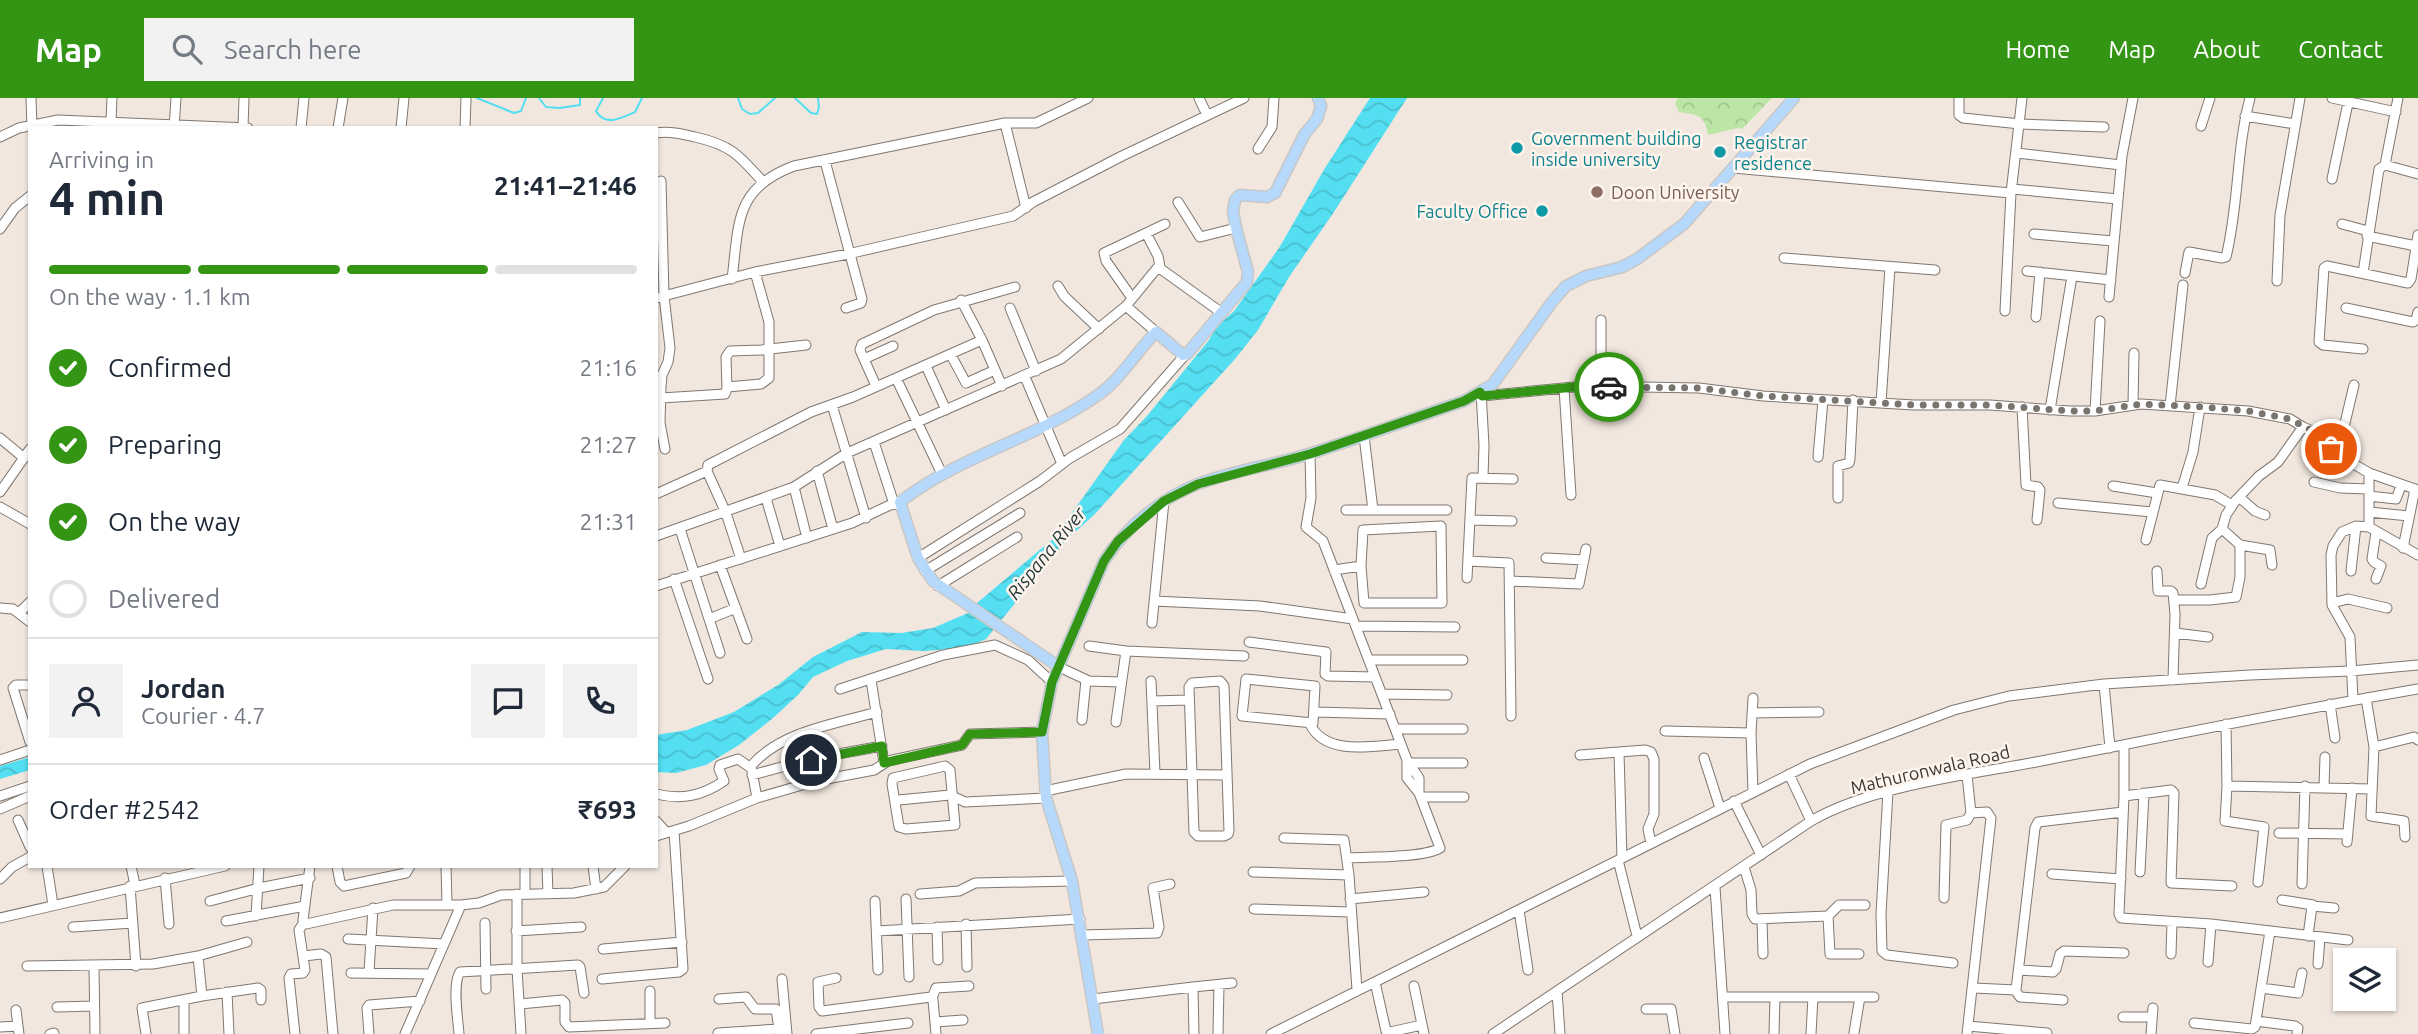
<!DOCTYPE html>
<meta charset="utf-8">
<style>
:root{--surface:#fff;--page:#f2f2f3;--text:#1f2937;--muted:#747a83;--line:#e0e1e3;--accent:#349515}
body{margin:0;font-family:Ubuntu,sans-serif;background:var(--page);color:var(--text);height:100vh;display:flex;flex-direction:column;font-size:26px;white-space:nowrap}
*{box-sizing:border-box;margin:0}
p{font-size:23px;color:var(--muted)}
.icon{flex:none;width:38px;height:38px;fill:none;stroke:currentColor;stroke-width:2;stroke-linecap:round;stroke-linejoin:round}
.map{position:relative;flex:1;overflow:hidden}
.drawer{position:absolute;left:28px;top:28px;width:630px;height:742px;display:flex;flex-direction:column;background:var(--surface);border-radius:0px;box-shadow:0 2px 5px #0004}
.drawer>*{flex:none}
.controls{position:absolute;left:2333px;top:850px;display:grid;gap:14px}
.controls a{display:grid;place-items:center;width:63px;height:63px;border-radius:0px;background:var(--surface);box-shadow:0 2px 5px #0004;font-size:35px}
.pin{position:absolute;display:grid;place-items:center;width:60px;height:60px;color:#fff;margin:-30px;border:4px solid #fff;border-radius:50%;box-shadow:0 2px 7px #0007}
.courier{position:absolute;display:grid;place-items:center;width:70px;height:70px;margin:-35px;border:5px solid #349515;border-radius:50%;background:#fff;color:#222;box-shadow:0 2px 9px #0007}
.overview em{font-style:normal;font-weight:700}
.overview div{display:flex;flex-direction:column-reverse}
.overview{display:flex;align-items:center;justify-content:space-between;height:119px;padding:0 21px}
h1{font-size:46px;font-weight:700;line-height:52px}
.bar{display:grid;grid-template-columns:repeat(4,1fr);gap:10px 7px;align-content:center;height:84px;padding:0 21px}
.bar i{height:9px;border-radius:5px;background:var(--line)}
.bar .selected{background:var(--accent)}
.bar p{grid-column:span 4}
.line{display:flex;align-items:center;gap:18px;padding:0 21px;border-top:2px solid var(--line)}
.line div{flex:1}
.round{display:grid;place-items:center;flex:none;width:74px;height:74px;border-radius:0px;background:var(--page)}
ol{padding:0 21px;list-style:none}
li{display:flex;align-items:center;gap:21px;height:77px}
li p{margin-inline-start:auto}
li .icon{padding:7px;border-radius:50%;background:var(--accent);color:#fff;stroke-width:4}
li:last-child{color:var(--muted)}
li i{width:38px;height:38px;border:4px solid var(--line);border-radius:50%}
header{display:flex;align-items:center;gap:42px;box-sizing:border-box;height:98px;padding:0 35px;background:var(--accent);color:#fff}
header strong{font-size:33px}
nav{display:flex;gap:38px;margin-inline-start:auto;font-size:24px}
.search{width:490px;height:63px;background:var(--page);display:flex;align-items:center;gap:18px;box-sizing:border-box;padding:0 24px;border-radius:0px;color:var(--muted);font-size:26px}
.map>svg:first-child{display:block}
.forest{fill:url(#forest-crowns)}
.water{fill:url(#water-waves)}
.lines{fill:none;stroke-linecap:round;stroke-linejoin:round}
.stream{stroke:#53def1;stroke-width:2}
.minor-casing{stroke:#807770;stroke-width:11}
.major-casing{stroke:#c8c7c6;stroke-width:13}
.minor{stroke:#fff;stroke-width:9}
.major{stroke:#b6d9fb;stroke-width:10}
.done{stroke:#7a746f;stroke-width:7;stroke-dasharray:0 12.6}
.route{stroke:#349515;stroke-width:9}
.culture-dot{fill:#0f9aa8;stroke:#fef4ec;stroke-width:2.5}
.education-dot{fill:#8d6e63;stroke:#fef4ec;stroke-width:2.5}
.labels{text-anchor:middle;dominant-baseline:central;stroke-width:5;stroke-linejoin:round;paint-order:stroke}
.culture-label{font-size:18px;fill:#0d838f;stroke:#fef4ec;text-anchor:start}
.education-label{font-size:18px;fill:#785e54;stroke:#fef4ec;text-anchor:start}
.street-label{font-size:18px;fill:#3a3633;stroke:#fef4ec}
.water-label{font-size:19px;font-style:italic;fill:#1f373a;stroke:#fef4ec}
</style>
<header>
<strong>Map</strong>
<div class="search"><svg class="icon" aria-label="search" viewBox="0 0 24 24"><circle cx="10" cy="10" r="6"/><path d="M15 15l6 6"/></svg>Search here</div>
<nav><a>Home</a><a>Map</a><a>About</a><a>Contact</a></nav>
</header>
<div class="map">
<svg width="2418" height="936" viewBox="0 0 2418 936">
<defs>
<pattern id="forest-crowns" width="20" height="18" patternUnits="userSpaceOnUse" patternTransform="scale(1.75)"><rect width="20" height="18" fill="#bde6a6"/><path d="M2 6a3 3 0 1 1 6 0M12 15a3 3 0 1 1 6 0" fill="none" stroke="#a3c68f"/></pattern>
<pattern id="water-waves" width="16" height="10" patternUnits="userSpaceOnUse" patternTransform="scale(1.75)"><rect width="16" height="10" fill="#53def1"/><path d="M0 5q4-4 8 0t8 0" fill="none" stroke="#49bfcf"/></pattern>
</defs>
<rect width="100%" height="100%" fill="#f1e7de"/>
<!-- forest -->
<path class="forest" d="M1678,0H1772L1742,31L1738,30L1708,37C1705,16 1697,17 1679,14L1675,6Z"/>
<!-- water -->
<path class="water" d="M1370,0H1407L1334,114L1289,179L1258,232L1235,261L1094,417L1066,442L986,541L965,550L924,553L886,551L847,563L813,579L798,597L773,620L739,647L706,667L676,675L656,674V637L687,632L734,614L778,587L813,559L862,534L901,535L933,530L968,515L977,505L1054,440L1124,342L1147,318L1209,242L1216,229L1234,213L1279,150L1325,70Z
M30,659V672L0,681V668Z"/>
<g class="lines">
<!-- stream -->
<path class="stream" d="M477,0L514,15L521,13L526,0
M539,0L546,9L560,10L580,7V0
M603,0L596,13C605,29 622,20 635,14L642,0
M738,0L742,11L750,16L758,15L775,0
M795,0L811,15L817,16L819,9L818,0"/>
<defs>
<path id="minor" d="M31,0L32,30
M1199,0L1207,17
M1959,0V17L1963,20L2020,26L2104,29
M2332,0L2396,14
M2398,0L2385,67L2418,76
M2245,18L2295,26
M111,23L112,0
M1005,25H1036L1088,0
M2201,28L2210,0
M243,29L244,0
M174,30L176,0
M301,30L304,0
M338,30L343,0
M401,30L404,0
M465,30L466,0
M656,35C670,33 682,36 695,39C731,47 739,57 763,84
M0,39L19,30L58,22L248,30
M1258,51L1272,29L1274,0
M2017,55L2121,67
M825,63L862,201L861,205L846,210
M1733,70L2011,95
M2332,81L2349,0
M661,83L664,198L670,250L668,264L662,277L661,289L660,325L665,351
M2012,91L2118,101
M1178,104L1200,139L1236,130
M2342,126L2368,133
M0,131L15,110L30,98
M1146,135L1158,158L1160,169
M2034,136L2113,143
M2367,138L2416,148
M1784,160L1935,172
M2027,173L2111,182
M2185,175L2189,154L2222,160L2226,159C2239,107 2236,52 2250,0
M2363,175L2379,71L2385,67
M732,181C739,126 734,90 794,68L1005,25L1026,110
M2277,183L2280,117L2300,0
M1058,188L1064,198L1099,231
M2109,199L2122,58L2133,0
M656,200L755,174L848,156L1013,118L1033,104L1122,58L1244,0
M1132,200L1106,163L1104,155L1165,126
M961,202L982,242
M1126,208L1156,234
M1010,210L1036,273
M2346,210L2413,224L2416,222L2418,214
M2005,213L2011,95L2022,0
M2036,219L2040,174
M2363,251L2323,247L2319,244L2324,170L2327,168L2408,185L2411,181L2418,137
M951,257L966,285L995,272
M864,261L893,248
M926,268L946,312
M1025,279L1062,366
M896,280L942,376
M876,288L860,252L862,246L934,212L1015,189
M727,289L761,286L769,280V224L755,174
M1601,289V222
M1564,290L1571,397
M1481,294L1484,347L1483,379
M1482,298L1584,288L1699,290L1763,298L1914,307H1990L2070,313H2095L2141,306L2248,313L2290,321L2303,329
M661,300L725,296L727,291L726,259L730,253L761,252L806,247
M1881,305L1890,169
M832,307L866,420
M2133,307L2134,255
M2170,308L2183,187
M2022,309L2026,387L2038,389L2040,392L2037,422
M2050,312L2072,178
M2095,313L2100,223
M1364,338L1373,412
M0,340L24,360
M874,344L894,406
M2335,355L2341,342L2354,287
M1310,356L1311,400L1306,429L1323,443L1407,662L1419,680V695
M1818,359L1823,302
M817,373L833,431
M2369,375L2418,392
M2314,384L2340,390L2369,391
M2113,388L2157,395
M794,389L807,440
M2182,390L2193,354L2200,309
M0,394L30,351
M656,396L707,373
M2369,398L2396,401L2401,388
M2239,399L2255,413L2265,417
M766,400L780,448
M1838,400V368L1849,365L1850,361L1853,302
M2058,405L2152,414
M0,409L30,426
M1346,412H1447
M2369,414L2409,418
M1470,422L1512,423
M680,431L720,555
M2376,434L2372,461L2374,464L2381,468L2376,481
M656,438L794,389L847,355L1061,261L1126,208L1158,169L1222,215
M2146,442L2160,387L2215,397L2232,407
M2240,447L2270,452L2272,467
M2403,450L2415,391
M918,460L1040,383L1070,360L1120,331L1185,257
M1546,460L1584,462
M741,461L726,415L707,373L708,367L811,314L853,299L982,242L1002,288
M1468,463L1509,465L1511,618
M720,467L747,541
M1334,472L1361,468L1363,432L1441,428L1442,505H1364L1361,468
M925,473L1020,415
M2157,473L2158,493H2171L2173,495L2175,516L2173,582
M2351,473L2356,428
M1467,480L1472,380L1513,381
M674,481L708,581
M1510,483L1579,486L1586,451
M2201,486L2212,440L2222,431
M656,488L852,425L890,407L899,406
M938,488L1017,439
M2174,502H2210L2236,499L2240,479V447L2222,431L2226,417L2236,402L2259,378L2278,364L2303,329L2317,335L2335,355L2369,375V429L2418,457
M1154,503L1260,508L1353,521
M2332,505L2348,501L2387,510
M0,510L13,511L30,524
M19,515L30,504
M709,521L736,510
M1152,525L1164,403
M1356,528L1455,529
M2175,535L2208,539
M1249,544L1326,554L1325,576L1328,578L1375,579
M1089,548L1126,553
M1369,562H1463
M1059,569L1089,583L1120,584
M1246,581L1315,588L1313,625L1242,618Z
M871,582L884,665
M1151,583L1155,675
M1220,583L1224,588L1229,733L1228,736L1224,738H1198L1194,734L1189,589L1192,585Z
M2104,586L2110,650
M30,587H16L13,590L30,644
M840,591L943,557L995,547L1028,562L1052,584
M1382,596L1447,597
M1753,600L1751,635L1753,694
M2366,600L2374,649
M2353,602L2350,539L2332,507L2331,457L2333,448L2342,434L2356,428L2369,429
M1152,603L1189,602
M2330,606L2335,640
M1315,614L1390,616
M1752,615L1819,614
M1082,622L1086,582
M1116,624L1126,553L1244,558
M1310,626C1325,658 1372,648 1401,646
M2226,626L2227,688L2372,691
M1396,631H1463
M1665,633L1751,635
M2124,647V698L2119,816L2121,820L2211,826L2348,842
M1619,654L1622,760
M1580,657L1645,652L1651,654L1654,661V716L1648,731L1651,745
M1704,660L1720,710
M0,662L30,652
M1409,665H1463
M945,668L950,672L955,727L906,731L899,729L892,686L893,680Z
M1789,676L1811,723
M752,677L811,661L882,648
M1967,677L1971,715L1987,714L1991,720L1967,936
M2227,688L2225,723L2264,729L2258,784
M2324,689L2325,659
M1045,693L1126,676L1227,677
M1888,693L1881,816L1882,853L1887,857L1953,865
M656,696C682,702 702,698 724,683L719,671L720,667L738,661L751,670
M0,698L30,688
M2124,698L2171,692L2174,695L2171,785L2232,788
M1421,699H1464
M757,700L751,668C781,633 835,626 877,614
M899,702L950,697L965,704L1046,700
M1734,703L1761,757
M0,711L30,698
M18,722L30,749
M656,723L666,734
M2279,735L2348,736
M656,738L689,728L757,700L816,683L874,672L888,663L962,647L970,636L1042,634
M2405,739L2404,723L2371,718L2374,649L2414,639L2418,642
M1284,740L1344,742L1349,777
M2347,744L2352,690
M1347,760C1368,759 1424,760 1440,750L1419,695L1407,680V662
M1618,762L1637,838
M47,768L53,807
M131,768L135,787
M310,768L303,822L306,826L393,807H461L479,805L501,797L574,795L604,789L625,768
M337,768L340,784L344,788L406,775L410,768
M446,768L447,806
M547,768L548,796
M593,768L596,791
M1744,769L1751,792L1752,816L1755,821L1828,818L1830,856H1859
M1253,774L1349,777L1357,892
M2140,774L2144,695
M2052,776L2121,781
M165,780L169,826
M0,781L12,769L30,759
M2302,786L2305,688
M130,788L136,868
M1715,789L1725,936
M517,796V871L521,936
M525,796V768
M920,796L959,793L975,785L1072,783
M1944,800L1946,727L1967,722L1971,715
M906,801L909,879
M1350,801L1424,794
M2282,802L2313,807
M210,803L259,790L310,780
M875,803L878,872
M1254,811L1351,814
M1519,812L1528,872
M256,818L259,768
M1828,818L1839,807H1865
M0,820L225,768
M1762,822L1763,856
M226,823L305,808
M485,825L486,891
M966,826L967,869
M73,829L133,825
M937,829L938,862
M516,833L581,829
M877,833L1080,821
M1082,837L1157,835L1159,829L1153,790L1170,786
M2308,838L2312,808L2334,810
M348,841L444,846
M603,851L682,844
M2171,856L2172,824
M304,858L321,856L326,859L333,936
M2208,864L2211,826
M2318,866L2320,839
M27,868L153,866L198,858L247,844
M94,869L95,936
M2019,872L2053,874L2056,871L2060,856L2064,853L2124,855
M369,874L373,810
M351,875L431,876
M836,880L818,884L819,909L822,913L931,899L933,902L936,936
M602,881L679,874L683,871L674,733
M782,881L787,936
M1375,884L1386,933L1390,934L1422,927
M1414,888L1424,936
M1193,889L1232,885
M1974,890L2016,892L2035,730L2038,724L2123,714
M2261,890L2298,895L2302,875
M2015,892L2020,899L2063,902
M1557,893L1560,936
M227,894L229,936
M202,898L258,890L261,892V902
M1724,899H1874
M932,900L936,890L969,888
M719,901L746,899L755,911H776L779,931
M1093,901L1193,889L1194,936
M184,902V936
M520,906L562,902L565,905V924L569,929L665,925
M57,909L94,908
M1646,911H1671L1675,936
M16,912L19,936
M2123,919H2152
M2256,923L2295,928L2298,930L2297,936
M935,924L963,922
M650,925V893
M2194,925L2252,931L2255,929L2270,833
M1968,928L2047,935
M0,929L18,928
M718,935L779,931L780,934
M1854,935L1860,899
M50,936L54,935
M146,936L142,910L202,898L198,858
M295,936L289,880L291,876L303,875L305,872L299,832L304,824
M369,936L367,910L369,907L420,903
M405,936L461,807
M459,936C458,921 452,886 460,874L578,867L580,869L584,895
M816,936L908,925
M1218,936L1219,887
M1271,936L1810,666L1954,612L2009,598L2104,586L2250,577L2351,573L2418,567
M1493,936L1811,723C1872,688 1967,677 2036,664C2164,639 2290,613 2418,591
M1774,936L1775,899
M1811,936L1813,899
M2151,936L2153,910"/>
<path id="major" d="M1059,569L933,483L918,460L900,404C960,357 1036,341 1098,297C1121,281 1137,253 1156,234L1183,257L1187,256L1247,184L1248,174L1236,130L1233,114L1235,102L1240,97L1267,99L1275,95L1304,37L1317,21L1321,8L1318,0
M1098,936L1072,783L1046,700L1042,634L1052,584L1104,463C1126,429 1161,400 1198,386C1235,372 1275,367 1312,355C1363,339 1413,320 1464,303L1493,286L1552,204L1566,188L1586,178L1622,169L1637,161L1684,126L1794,0"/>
</defs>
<!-- minor casing -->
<use href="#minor" class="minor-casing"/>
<!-- major casing -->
<use href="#major" class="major-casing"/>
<!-- minor -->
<use href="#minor" class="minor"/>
<!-- major -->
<use href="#major" class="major"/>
</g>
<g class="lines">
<!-- done -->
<path class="done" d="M1609,289L1699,290L1763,298L1914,307H1990L2070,313H2095L2141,306L2204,309L2248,313L2290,321L2322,338L2331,351"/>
<!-- route -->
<path class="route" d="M811,662L882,648L884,665L962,647L970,636L1042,634L1052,584L1104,463L1118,443L1164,403L1198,386L1310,356L1464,303L1480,294L1482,298L1584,288L1609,289"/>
</g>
<!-- markers -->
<g class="culture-dot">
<circle cx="1517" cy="50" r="7"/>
<circle cx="1720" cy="54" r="7"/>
<circle cx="1542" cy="113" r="7"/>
</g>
<circle class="education-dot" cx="1597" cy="94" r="7"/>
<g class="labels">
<!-- culture labels -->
<g class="culture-label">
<text x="1531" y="40">Government building<tspan x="1531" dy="21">inside university</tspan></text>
<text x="1734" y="44">Registrar<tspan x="1734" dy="21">residence</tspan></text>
<text x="1528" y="113" text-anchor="end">Faculty Office</text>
</g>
<!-- education labels -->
<g class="education-label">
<text x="1611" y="94">Doon University</text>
</g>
<!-- street labels -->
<g class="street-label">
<text transform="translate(1930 671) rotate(-13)">Mathuronwala Road</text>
</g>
<!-- water labels -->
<g class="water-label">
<text transform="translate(1046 455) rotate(-51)">Rispana River</text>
</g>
</g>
</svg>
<div class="controls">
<a><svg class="icon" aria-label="layers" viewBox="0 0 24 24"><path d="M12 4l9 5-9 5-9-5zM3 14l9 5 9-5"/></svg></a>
</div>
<div class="pin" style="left:2331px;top:351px;background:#ea580c"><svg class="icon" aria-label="bag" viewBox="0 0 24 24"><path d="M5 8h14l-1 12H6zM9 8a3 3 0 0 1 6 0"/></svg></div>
<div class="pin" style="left:811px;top:662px;background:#1f2937"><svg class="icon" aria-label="home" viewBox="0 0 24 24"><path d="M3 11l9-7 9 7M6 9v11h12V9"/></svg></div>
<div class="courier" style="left:1609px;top:289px"><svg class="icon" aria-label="car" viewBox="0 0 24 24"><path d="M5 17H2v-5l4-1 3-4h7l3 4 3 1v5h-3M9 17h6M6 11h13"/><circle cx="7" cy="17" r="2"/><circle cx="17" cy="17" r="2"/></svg></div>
<section class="drawer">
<div class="overview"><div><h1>4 min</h1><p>Arriving in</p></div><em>21:41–21:46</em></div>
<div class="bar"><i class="selected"></i><i class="selected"></i><i class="selected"></i><i></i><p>On the way · 1.1 km</p></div>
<ol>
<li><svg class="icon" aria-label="check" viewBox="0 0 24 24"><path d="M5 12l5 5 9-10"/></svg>Confirmed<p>21:16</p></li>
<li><svg class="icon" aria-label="check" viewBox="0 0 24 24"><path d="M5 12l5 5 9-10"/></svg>Preparing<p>21:27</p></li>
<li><svg class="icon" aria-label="check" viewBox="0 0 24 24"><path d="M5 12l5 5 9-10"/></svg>On the way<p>21:31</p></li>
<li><i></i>Delivered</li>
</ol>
<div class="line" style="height:126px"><a class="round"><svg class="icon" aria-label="person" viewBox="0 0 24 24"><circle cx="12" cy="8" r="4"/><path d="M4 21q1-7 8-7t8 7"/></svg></a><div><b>Jordan</b><p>Courier · 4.7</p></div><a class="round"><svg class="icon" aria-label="chat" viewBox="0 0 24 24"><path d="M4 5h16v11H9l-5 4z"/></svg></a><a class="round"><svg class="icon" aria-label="phone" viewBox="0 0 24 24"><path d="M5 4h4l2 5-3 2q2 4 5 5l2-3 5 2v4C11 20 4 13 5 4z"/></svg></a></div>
<div class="line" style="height:91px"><div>Order #2542</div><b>₹693</b></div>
</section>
</div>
